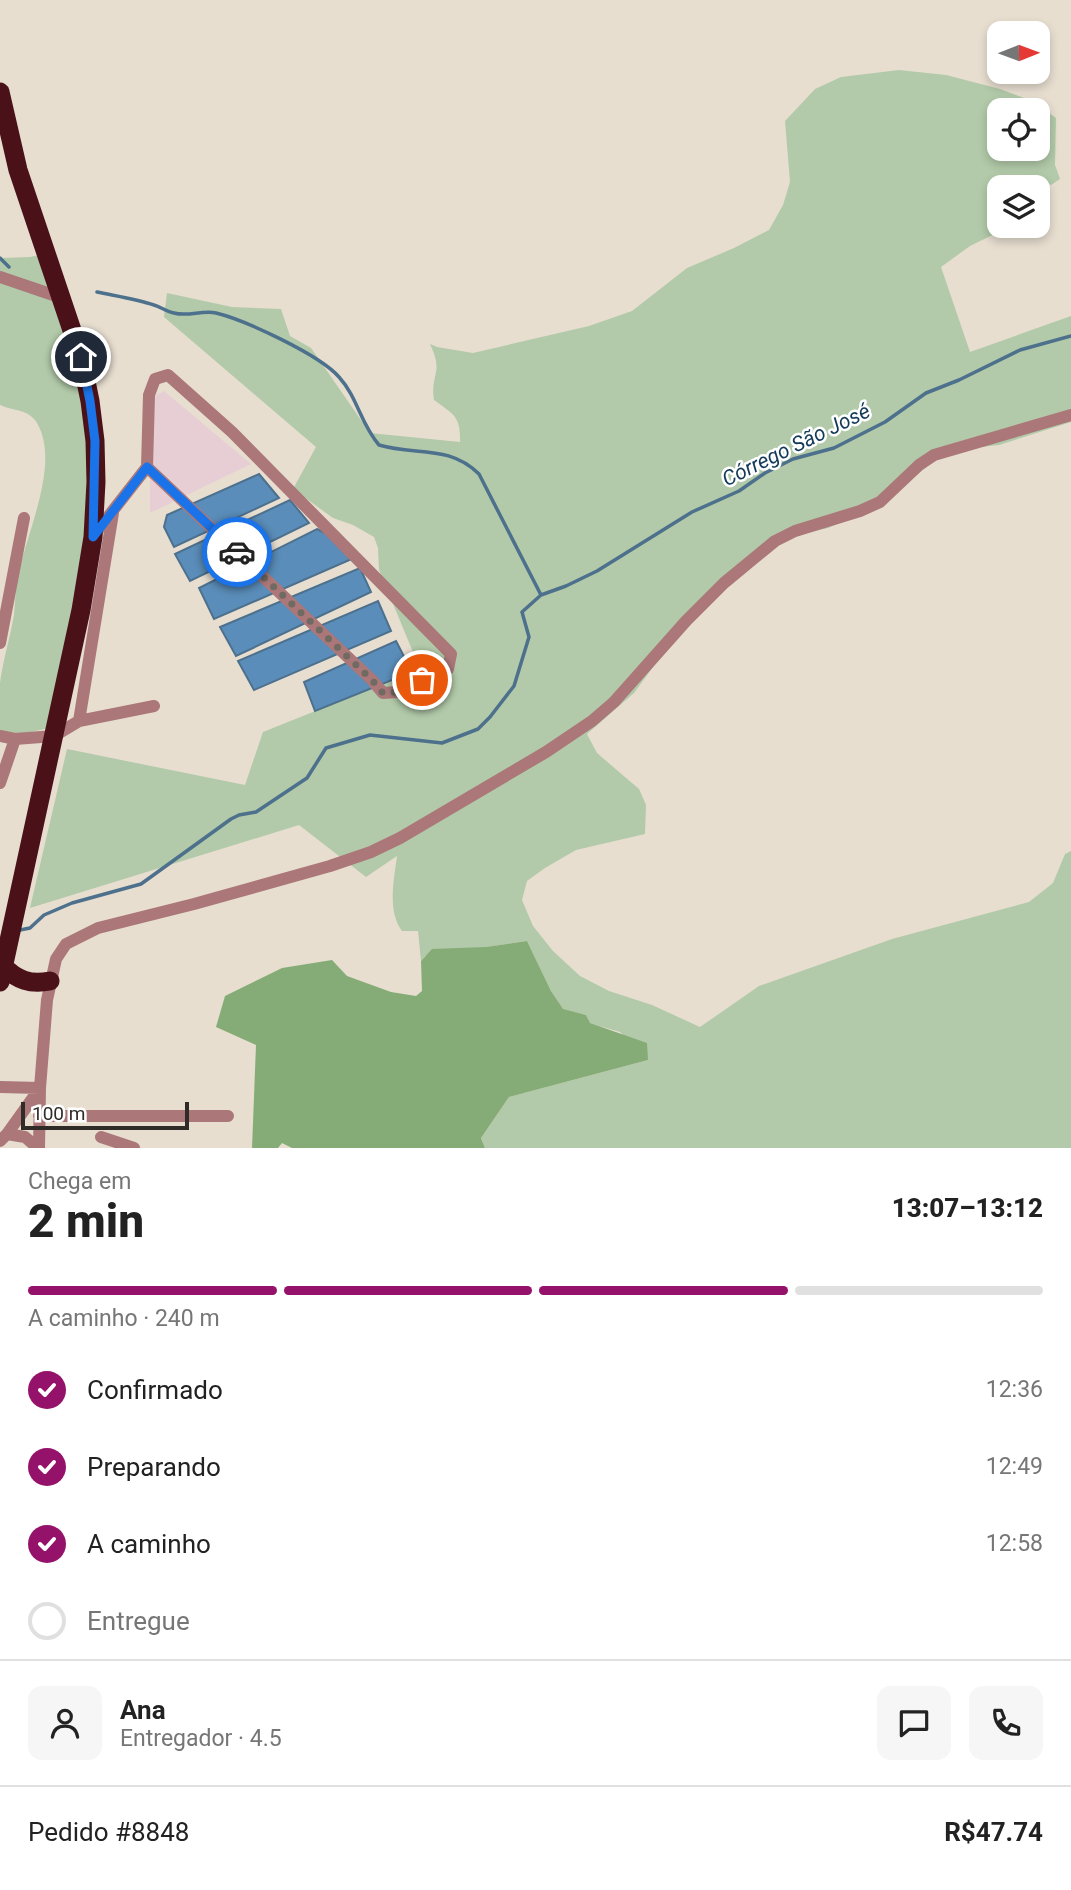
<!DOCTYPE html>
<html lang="pt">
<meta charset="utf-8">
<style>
:root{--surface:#fff;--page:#f6f6f6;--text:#222;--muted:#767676;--line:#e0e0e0;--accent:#95126a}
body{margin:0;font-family:Roboto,sans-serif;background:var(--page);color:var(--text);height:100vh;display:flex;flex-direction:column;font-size:26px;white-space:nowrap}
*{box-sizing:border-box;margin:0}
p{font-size:23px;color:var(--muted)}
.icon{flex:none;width:38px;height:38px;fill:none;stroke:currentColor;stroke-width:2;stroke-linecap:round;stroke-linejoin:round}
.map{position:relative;height:1148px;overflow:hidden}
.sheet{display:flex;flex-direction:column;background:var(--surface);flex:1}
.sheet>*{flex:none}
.needle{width:46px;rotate:89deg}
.buttons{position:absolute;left:987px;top:21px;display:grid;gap:14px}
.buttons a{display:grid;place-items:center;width:63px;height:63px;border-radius:14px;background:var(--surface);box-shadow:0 4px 10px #0003;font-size:35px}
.scale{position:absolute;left:21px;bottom:18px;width:168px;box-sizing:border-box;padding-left:7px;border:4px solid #2f2c27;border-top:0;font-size:19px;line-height:24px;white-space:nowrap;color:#2f2c27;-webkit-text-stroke:5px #fff;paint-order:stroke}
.pin{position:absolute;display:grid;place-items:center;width:60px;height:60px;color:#fff;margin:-30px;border:4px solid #fff;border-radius:50%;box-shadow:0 2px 7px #0007}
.courier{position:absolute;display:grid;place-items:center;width:70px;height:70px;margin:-35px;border:5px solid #1a73e8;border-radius:50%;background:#fff;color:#222;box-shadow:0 2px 9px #0007}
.head em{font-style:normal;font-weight:800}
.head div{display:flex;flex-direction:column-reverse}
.head{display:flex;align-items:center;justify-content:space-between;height:119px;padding:0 28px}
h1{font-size:46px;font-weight:800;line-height:52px}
.bar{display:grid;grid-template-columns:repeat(4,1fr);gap:10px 7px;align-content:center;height:84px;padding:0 28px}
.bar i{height:9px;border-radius:5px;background:var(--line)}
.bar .current{background:var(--accent)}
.bar p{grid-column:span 4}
.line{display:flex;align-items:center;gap:18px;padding:0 28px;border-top:2px solid var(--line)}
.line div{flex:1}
.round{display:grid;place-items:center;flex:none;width:74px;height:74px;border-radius:14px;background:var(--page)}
ol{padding:0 28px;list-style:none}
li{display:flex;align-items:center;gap:21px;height:77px}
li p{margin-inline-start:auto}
li .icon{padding:7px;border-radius:50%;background:var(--accent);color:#fff;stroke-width:4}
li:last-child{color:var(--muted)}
li i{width:38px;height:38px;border:4px solid var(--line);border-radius:50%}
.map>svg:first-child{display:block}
.industrial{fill:#e7ced5}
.green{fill:#b2caa9;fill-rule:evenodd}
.forest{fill:#85ac76}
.water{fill:#5a8db9;stroke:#4d708d;stroke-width:2}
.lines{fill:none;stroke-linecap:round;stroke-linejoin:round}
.stream{stroke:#4d708d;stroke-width:3.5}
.minor{stroke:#ab7779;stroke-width:12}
.highway{stroke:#4b1119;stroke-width:19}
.done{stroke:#6f6a62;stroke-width:7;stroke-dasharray:0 12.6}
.route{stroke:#1a73e8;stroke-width:9}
.labels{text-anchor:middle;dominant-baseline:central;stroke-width:5;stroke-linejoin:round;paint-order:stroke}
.water-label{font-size:21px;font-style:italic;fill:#133a59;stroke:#fff}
</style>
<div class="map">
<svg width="1071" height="1148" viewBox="0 0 1071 1148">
<rect width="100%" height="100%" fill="#e7ded0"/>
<!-- industrial -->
<path class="industrial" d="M164,391L251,464L150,513V399Z"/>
<!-- green -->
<path class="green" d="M899,70L946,75L1000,89L1032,101L1056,118L1055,165L1060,179L1051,185L1019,176L1014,187H999V226H1011L970,246L941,267L970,352L1071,316V422L999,445L955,450L938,457L883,504L828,528L774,540L692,614L634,693L587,734L597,753L639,789L646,805L645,834L576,850L545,868L527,881L522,900L533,926L553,951L580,976L609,991L652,1005L700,1027L759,986L892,939L1029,902L1053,883L1065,854L1071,851V1148H485L481,1138L509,1097L648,1060L620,1032L589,1023L586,1015L563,1010L551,991L527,941L425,956L421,961L418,931H402C387,911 394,879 397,856L366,877L299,825L30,908L67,749L245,785L263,732L420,669L379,570L378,548L374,537L353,525L333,518L293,489L316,447L164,317L167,293L232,307L281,309L290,336L311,348L370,433L460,442C461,416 453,414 434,400C432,389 434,382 436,372C438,362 434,353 430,344L437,347L473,353L589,326L632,311L687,268L734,248L769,230L783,205L790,182L785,121L815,89L841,77ZM999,110H1038V149H999Z
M49,253L93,455L83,569L49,728L22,734L0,731C0,716 0,699 0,683C3,660 10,638 14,615C15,605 15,594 17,583C23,538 62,466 37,423C29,409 13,411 0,405V258L30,257Z"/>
<!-- forest -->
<path class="forest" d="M527,941L551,991L563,1009L586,1015L590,1023L647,1043L648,1060L509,1097L481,1138L485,1148H292L282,1143L278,1148H252L256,1045L216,1027L225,996L282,968L332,960L347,976L391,992L416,996L422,991L421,961L432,949L486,947Z"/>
<!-- water -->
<path class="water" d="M259,474L279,498L174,547L164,527L167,515Z
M290,500L309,523L190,581L175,554Z
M317,529L347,544L354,558L214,619L199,588Z
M360,568L371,592L236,656L220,627Z
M378,601L391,631L254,690L238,661Z
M396,641L412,672L315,711L304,682Z"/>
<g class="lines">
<!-- stream -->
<path class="stream" d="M0,258L9,267
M97,292C116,296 136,299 154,305C161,307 167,312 174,313C188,317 202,310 216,313C245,320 320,355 339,377C358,398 360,423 379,445C415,456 449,444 479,474L541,595
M20,930L30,928L44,915L72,903L141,884L231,819L239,815L256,812L307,778L326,748L370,735L442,743L478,729L490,717L514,686L529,637L522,612L541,595L566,586L597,571L692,512L739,491L765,473L793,459L834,448L885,422L926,393L959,380L1020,350L1071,336"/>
<!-- minor -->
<path class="minor" d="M0,277L62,298
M93,536L147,467L149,395L155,379L168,375L232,432L451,654L448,669L397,692L383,693L372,680L147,467
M0,643L24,518
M79,721L113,513
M0,736L15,739L54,736L79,721L154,706
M0,783L15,739
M0,1087L40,1088
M39,1116H228
M7,1134L25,1137L38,1148
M101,1137L134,1148
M0,1141L7,1134L40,1088
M39,1148L40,1088L47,1000L56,959L66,944L98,928L194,904L330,866L371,852L400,838L546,752L592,721L614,702L686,621L724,583L775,541L795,531L860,511L880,502L919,465L934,455L1071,415"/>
<!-- highway -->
<path class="highway" d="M0,92L18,170L81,357L90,401L95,441L96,482L93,537L81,610L0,982
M3,966C17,980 30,985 50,981"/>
</g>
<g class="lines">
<!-- done -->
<path class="done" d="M237,552L372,680L383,693L397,692L422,680"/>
<!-- route -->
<path class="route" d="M81,357L90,401L95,441L93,537L147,467L237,552"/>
</g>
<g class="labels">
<!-- water labels -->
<g class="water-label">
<text transform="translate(796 445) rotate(-26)">Córrego São José</text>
</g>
</g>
</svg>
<div class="buttons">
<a><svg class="needle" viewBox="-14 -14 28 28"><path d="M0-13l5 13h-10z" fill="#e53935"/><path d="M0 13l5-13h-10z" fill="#767676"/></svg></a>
<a><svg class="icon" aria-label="locate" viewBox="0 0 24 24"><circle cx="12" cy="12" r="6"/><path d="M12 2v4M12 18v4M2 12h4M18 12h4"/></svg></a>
<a><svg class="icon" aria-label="layers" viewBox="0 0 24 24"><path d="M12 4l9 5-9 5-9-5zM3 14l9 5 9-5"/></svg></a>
</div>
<div class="scale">100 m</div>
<div class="pin" style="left:422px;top:680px;background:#ea580c"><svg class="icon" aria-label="bag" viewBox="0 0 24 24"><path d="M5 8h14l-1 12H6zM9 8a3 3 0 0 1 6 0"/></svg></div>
<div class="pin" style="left:81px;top:357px;background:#1f2937"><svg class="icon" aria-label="home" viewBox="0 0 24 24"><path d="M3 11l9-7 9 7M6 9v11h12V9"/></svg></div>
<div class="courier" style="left:237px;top:552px"><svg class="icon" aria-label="car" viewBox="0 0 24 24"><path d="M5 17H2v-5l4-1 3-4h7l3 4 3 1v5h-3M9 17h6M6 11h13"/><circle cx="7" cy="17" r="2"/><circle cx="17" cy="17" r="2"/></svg></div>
</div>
<section class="sheet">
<div class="head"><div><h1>2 min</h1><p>Chega em</p></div><em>13:07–13:12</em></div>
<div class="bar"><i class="current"></i><i class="current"></i><i class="current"></i><i></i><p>A caminho · 240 m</p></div>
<ol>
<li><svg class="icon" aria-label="check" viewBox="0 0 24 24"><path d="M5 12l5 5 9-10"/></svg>Confirmado<p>12:36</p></li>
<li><svg class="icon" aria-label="check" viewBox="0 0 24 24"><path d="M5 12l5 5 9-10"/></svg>Preparando<p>12:49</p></li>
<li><svg class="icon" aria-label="check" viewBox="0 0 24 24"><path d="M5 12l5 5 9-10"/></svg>A caminho<p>12:58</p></li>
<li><i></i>Entregue</li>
</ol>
<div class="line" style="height:126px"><a class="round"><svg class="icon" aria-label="person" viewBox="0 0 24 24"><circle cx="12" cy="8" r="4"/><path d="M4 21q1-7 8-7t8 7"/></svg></a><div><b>Ana</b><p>Entregador · 4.5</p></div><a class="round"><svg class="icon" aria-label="chat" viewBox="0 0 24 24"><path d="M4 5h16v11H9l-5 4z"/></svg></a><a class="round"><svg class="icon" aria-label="phone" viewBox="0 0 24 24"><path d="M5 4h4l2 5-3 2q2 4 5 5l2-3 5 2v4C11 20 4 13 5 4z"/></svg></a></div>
<div class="line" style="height:91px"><div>Pedido #8848</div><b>R$47.74</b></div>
</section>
